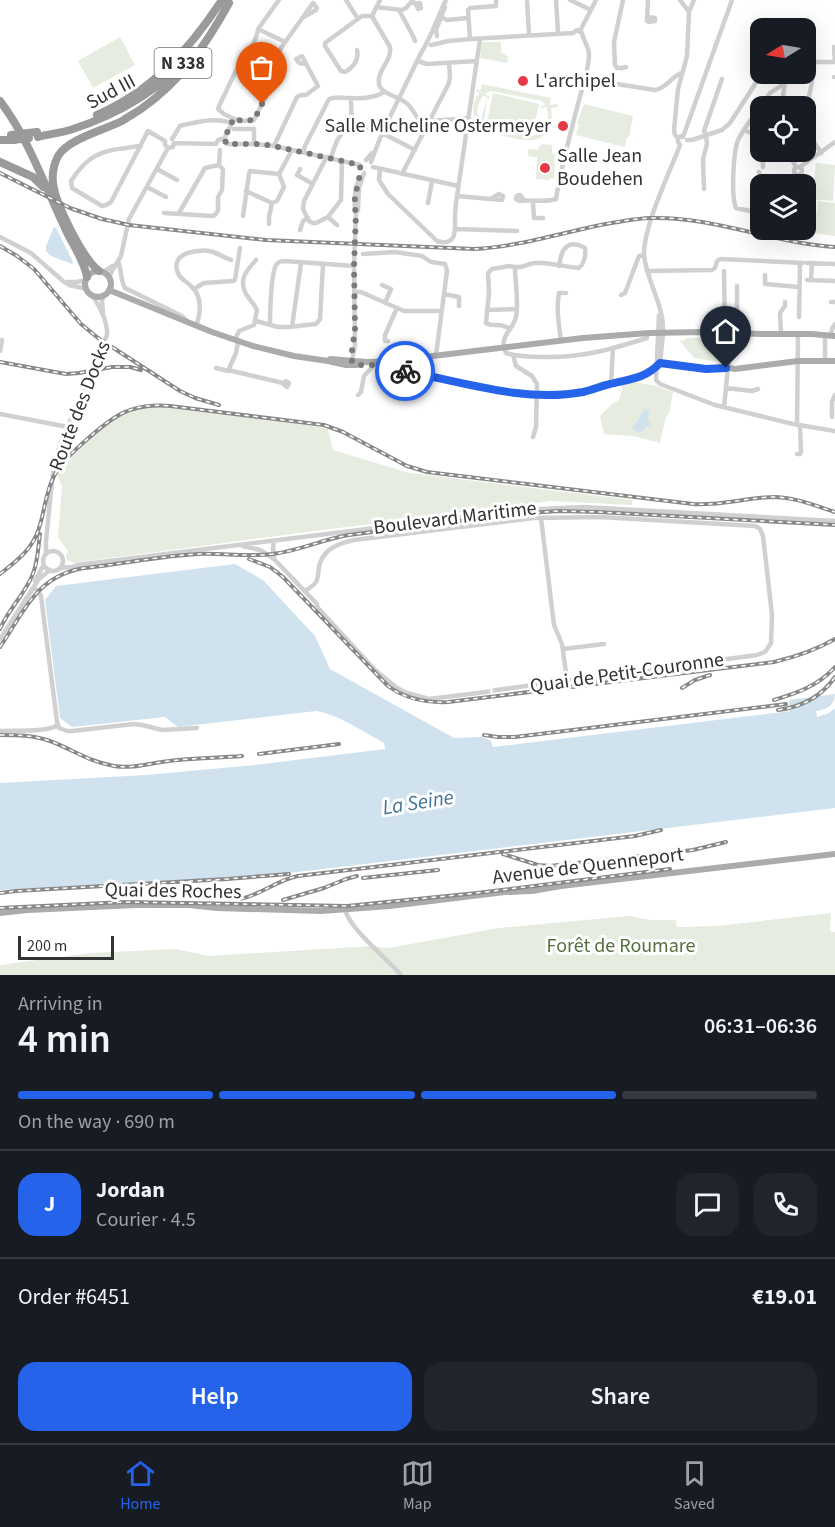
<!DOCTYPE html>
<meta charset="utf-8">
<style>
:root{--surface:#171b24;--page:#20242c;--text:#f1f3f6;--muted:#9ea1a6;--line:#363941;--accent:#2563eb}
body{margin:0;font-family:"Source Sans 3",sans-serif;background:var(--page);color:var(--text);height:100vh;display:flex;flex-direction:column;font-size:22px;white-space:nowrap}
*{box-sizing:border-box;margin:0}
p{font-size:20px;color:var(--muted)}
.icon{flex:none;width:33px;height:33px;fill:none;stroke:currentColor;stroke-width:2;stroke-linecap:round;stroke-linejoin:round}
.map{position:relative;height:975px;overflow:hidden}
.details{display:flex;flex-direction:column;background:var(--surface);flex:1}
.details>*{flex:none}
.needle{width:39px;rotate:259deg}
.tools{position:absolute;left:750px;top:18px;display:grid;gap:12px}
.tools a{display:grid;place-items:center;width:66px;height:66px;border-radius:12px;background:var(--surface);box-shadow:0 6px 24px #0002;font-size:30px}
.scale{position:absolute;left:18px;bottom:15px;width:96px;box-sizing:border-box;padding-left:6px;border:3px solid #333;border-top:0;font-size:16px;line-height:21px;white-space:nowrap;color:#333;-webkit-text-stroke:4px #fff;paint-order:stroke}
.pin{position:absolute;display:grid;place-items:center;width:51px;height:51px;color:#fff;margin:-62px -26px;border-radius:50% 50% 50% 0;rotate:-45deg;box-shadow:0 0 6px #0007}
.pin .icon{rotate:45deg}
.courier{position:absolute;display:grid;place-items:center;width:60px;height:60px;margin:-30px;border:4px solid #2563eb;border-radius:50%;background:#fff;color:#222;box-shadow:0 2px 8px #0007}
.head em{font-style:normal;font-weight:600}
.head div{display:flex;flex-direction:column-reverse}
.head{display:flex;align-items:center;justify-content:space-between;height:102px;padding:0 18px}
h1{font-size:39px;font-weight:600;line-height:45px}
.bar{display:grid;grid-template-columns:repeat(4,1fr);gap:9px 6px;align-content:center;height:72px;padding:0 18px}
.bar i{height:8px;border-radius:4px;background:var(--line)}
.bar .active{background:var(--accent)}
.bar p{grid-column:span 4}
.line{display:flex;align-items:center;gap:15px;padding:0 18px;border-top:2px solid var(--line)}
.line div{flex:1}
.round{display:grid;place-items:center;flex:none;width:63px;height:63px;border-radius:18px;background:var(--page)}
.button{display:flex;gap:12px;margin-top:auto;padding:12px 18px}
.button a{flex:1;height:69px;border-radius:18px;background:var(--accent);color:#fff;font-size:24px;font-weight:600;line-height:69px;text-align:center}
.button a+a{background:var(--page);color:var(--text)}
.tabs{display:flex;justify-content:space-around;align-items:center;height:84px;border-top:2px solid var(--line);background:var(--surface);font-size:16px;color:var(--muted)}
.tabs a{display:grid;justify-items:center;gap:3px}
.tabs .active{color:var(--accent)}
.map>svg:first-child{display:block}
.green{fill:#e6ecdf;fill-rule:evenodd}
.water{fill:#cfe2ee}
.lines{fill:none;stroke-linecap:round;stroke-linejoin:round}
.minor-tunnel{stroke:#d6d6d6;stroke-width:4.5;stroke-dasharray:4.5 2;stroke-linecap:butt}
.minor{stroke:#d0d0d0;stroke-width:4.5}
.major{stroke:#ababab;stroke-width:6}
.highway{stroke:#9a9a9a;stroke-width:8}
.rail-casing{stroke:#888;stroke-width:4}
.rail{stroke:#fff;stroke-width:1.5;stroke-dasharray:4.5;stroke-linecap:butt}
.highway-bridge{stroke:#9a9a9a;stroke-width:8}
.done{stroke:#7a7a7a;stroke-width:6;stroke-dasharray:0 10.8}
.route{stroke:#2563eb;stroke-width:8}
.poi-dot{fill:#e63946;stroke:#fff;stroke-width:2}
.labels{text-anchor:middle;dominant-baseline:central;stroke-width:6;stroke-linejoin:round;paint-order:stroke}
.shield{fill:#fff;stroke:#707070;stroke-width:1.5}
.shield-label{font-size:18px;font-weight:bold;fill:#333}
.poi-label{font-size:20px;fill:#333;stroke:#fff;text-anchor:start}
.street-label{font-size:20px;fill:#333;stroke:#fff}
.park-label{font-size:20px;fill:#56703f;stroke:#fff}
.water-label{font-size:21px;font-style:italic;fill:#3f7597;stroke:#fff}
</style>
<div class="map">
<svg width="835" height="975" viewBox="0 0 835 975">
<rect width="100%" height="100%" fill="#fff"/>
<!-- green -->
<path class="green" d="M120,37L135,65L93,88L78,61Z
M482,42H501V52L508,57L507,63L480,58Z
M482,84L551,98L550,105L558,104V107L551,108C554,122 548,140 531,140C519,141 499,134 487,132C472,123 469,107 479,93L476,91L477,89L480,91ZM491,91L542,101L545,105L541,106V108L546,107C552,122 544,137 527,136L528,133L491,126L490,128C476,122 474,108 483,96L487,97L481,120H484L487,98L489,99L490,97L485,94Z
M493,93L539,104L533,132L487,122Z
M584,104L633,116L629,137H627L625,147L576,135L579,124L577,123Z
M541,144L552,145V154H555L554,178H551L550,180L536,179L537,157L528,156V149L538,150L539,146H541Z
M816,163L835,165L833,201L812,199Z
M818,201L835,203V236L814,233Z
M709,337V342L716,343L724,355V362L719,366L717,362L694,358L680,341L685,340L686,338Z
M634,382L656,386L673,392L669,413L666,417L660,443L633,436L604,434L600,416L612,404L619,400L622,390L621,384Z
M150,407L167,408L314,426L328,429L333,450L409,473L632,500V505L551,501L299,533L102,559L74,563L67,560L66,557L68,551L58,537L62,486L57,475C78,450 101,424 132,411C137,409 144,409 150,407Z
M831,913L830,931L835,932V975H0V965L90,953L176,949L208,956L372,946L389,948L499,928L629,916L651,920H676L677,927L717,926Z"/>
<!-- water -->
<path class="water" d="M54,227L56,228L73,262L72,264L51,256L46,251V246Z
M645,409L650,412L647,419L651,424L639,433L632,428Z
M235,564L263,580L315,636L330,669L454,738L482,737L491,741L493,747L790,711L789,700L835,694C835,705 826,710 816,711L817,717L829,713L835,708V808L289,873L247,877L0,890V783L146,775L255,765L385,749L384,743C362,731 340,715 316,711L178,727L165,717L72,727L60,718L45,600L56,586Z"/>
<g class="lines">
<!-- minor-tunnel -->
<path class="minor-tunnel" d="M486,692L497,690"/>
<!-- minor -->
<path class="minor" d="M346,0L358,19
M380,0L373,14V18L390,47C392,59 381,67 379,78C376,94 396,95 405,102C414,108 417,121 426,128
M527,0L529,36
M556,0L558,33
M570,0L591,10
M623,0L614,42L615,65L617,68H622L626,67
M412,2L416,4L418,9L421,8L420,3L416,4
M376,7L402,10L406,8L413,0
M399,10L413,36L415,41
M689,12L694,0
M441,17L447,20L468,18
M647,17L655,18V21L649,22L647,21L648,0
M799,25V28
M258,29L285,42
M580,31L596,0
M437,36L436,30L445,7
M470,39L468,10L470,8L496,6V0
M806,42H810L812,62
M431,45L449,41L470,39L573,33L577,30L582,33C583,40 588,45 589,54C589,70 582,88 578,104C570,135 561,167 556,199C544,203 531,199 519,201L516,199L517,196L520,195L524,200
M357,50C359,60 354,67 345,72L341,71L325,46V43L362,16H373
M243,55L258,62
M418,61L427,64L477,61
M806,62H835
M814,62C815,85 801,109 809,132C811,139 817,146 821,153
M835,62L834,47H835
M262,64L273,70H276
M834,77H835
M585,79L655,90C667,88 671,77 681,73
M351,102L352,125
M761,106L770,93L785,83
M782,106C782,96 787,84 783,74
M760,107C753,117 745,127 739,138C733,149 731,197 736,208L760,213
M234,119L224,114L218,109L219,106L244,54C252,50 257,37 258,29L279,0
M430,121L469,118
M234,129H254V144
M744,130L758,136L760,145
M382,133L415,150
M706,135L704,131L722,79
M678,138L675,135L674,130L678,89L687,56L689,12L680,0
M172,139L180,126L183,125C199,122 216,117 232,123
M224,139L234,119L242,121L254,120L277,73L273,64L281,48L313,3L317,8L316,10L302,18
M687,140H692L722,130L730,123L757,81L764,74
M174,143L216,144L218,140L222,139L226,141L227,144H254L274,146L360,165
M680,145L678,142V139L681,136L683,137L732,0
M141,146C136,146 132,147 127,148C99,150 86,158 71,181L72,188L102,206L106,205L111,202L148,131L165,141V145L168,148
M274,146L297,97L301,95H306L318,86L302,56L296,59L299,63L305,64
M303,152L305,146L329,99C336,96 342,98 349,98C361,99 374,98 384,92
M762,152L763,167
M788,152L796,167
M328,157L325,160L304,201L303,209L309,221L313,223H316L328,217L341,200L342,161
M331,158C335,144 339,132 352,125L369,128L373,126
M366,160L372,153
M371,162L382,133L421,53C432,36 437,18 446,0
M373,167L458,186
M800,167L835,142
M794 171a4 4 0 1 1 8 0a4 4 0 1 1-8 0Z
M157,169L177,180
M300,169L297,175L313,184
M380,169L379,180L388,194L437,241C458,247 455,229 455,216C455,210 456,203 457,196L480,39
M759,172L762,184
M402,174L449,83L450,76L449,63
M788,184L795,173
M147,187L166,197
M704,189L703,159L707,144L706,135
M246,191L272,203
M457,196L502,200
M491,199L499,194L503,196L502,200
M533,202L534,218H543
M428,203L432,181
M164,213L212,216L215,215L218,211V197L222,190L223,169L219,165L220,150
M179,213L205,168L219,165
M356,213C353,202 355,189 359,178
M243,216L249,174L250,171L279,174L292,150
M328,217L337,225
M269,224V217L272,203L277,201L284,187L279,174
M456,229L517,231
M300,230L303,221L308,218
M0,237L31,253L63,281L69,285L87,289
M363,254L395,252L422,256L431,262L445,264L447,271L436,355
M118,261C122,270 120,280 125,288L182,316L185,319
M799,263L800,266L799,317
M807,263L835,264
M559,266C561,250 567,238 585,248C586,254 584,266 578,268C566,267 544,261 534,263C527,264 523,268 515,267C515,281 519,305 516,317C512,332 498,336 506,353C518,357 532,357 544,357C582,358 612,349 647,338V333
M647,271L712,270L715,268L717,261L720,259L803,263
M724,271L725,333
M103,272L113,266
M765,275V284L799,287
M109,278L112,271L121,256L129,219L168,148L173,147L174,143
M807,280L835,281
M811,280L812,263
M68,282H77L86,280
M382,285L391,289L385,303
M737,286V333
M194,289L204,283L233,281L235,280L240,248
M354,292H361L404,311H442
M444,294L459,297V306
M621,295L625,293L639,256L644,255
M831,302H835
M487,310L516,309
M103,312L102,301L104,295
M659,315L656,380L660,384L715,405L793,424L835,431
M256,321L278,327H289L316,324L320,319L323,264
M270,324C270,312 271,274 276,265C279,261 281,261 285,261L354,266
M196,326C201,312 203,297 191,286C187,282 180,279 178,273C169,252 200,248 213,252C219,254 225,258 231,260
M292,327L301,263
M510,329C499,321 494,328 486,323L489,293L488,273L492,269L509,266L515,267
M781,334L780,313L785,306V302
M831,336L832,329L835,324
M235,340L239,331L254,325L257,310C254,304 250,300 246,294C238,279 247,270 256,260
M388,341H385V335L397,308
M561,341C559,324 556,310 559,293H566
M0,351L2,340
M513,355L516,366L532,376L537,384L536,427L533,437
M352,361L355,345L354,266L356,213L358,210L359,188L364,173
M825,361V335
M660,363L706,369L728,368L724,407
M379,365C392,371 414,372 429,375C477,387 533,402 583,392C592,390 601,386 610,384C629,379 645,379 660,363C661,349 665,331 662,317C658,296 646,276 644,255C643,227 670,172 680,145
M216,368L228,371L236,353L238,342
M228,370L283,383
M286,381L289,383L287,387L283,384Z
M611,384L613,348
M726,388L752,391L758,389
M358,395L361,392L364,376L374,365
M0,414L68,427
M832,417V402L835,395
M797,425L798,334
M797,454H800L801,452L800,425
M541,518L554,625L562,644L567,680
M274,541L273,548L274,559
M243,546L260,550L274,559L317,604
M43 561a10 10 0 1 1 20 0a10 10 0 1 1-20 0Z
M46,554V541L52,481L55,461L60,445L107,335C108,321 100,307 92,295
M60,568L72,567L77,565L521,510L583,507L835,521
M35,581L44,564
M34,588L38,591L41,596L57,722L59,728L67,731H72L134,724L142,725L162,730L197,728
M305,591C308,589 313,586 316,582C319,576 318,569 320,563C325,548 340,543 354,540L534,518L600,517L755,526L760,529L763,536L772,615L771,643L765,652L757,655L675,666L614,678L567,680L497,690
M316,603L318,608L375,670L397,688L407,693L429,699L486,692
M0,639L39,579L50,570
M563,649L604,644
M0,731C16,730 45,733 58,725
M345,909C349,929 387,958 401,975"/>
<!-- major -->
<path class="major" d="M85 284a13 13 0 1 1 26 0a13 13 0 1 1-26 0Z
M109,290L212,332L253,346L294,356L328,361L346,365H357
M728,337L730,343L727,358L728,368L735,369L798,361H835
M328,361L330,359L367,362L391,361L583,338L649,333L704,332L762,334H812L835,336
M0,913L28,910L136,905H189L217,908L321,911L390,906L505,892L532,891L561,886L835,854"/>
<!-- highway -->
<path class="highway" d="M0,101C28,138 44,184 64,226C71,243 84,259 87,277
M97,115C153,90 189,50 222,0
M38,137C49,134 60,133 70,130C117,115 162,89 194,51
M0,140H13
M0,162L33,177L43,187
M99,271C83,259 55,203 53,183C52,174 54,164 58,156C68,139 104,130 122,121C128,117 135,113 141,109C181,81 206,45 229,3"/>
<defs>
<path id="rail" d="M0,173L70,208L102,219L129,225L266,240L474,249C513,247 552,236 591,227C611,223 630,219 650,218C713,216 772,243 835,247
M0,246L17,256L34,269L81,324L98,338L180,391L195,398L219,405
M0,362L66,374L79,373L112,367H130L141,370
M249,559L270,567L283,577L388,686C406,699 425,703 448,702L774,662C795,657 816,650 835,639
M0,574C18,560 34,548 40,525C45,508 46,492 54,476C61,463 73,452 84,442C112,417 130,402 170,406L324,425L343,432L407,466L427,472L693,504C721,506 748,497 776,497C797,498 816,506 835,512
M0,629C8,610 24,595 32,576C38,563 38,548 40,534
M0,647C24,612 36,576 84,568C122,564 160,556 198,554C223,553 247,557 272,554C299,551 323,539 349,535L514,514L559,511L599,512L835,525
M682,688L695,680L710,675
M774,700C797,693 818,686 835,667
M778,710C802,707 821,697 835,677
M0,735C17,735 33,735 50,741C74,750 87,761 114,766C133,769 150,763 169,761C193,758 218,758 242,756
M484,735L498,737H515L786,704
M259,754L339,744
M503,854L538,865L550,866L693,850L726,842
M363,878L438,870
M0,893L16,891L227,879L289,874
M240,899C261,895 277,880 298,876L635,836L661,830
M283,900L324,888L346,879L357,876
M0,908L126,902L347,906L477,893L670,869"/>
</defs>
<!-- rail casing -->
<use href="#rail" class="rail-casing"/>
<!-- rail -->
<use href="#rail" class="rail"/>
<!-- highway-bridge -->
<path class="highway-bridge" d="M11,135L37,132
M13,140L29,138"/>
</g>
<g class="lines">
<!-- done -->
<path class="done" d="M262,104L254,120L242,121L234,118L224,139L227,144H261L274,146L360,165C362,180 351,196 356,213L354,266L355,329L351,358L352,361L357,365H379L387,368L405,371"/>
<!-- route -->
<path class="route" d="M405,371C462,382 525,403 583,392C592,390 601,386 610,384C629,379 645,379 660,363L706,369L726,368"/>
</g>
<!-- markers -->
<g class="poi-dot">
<circle cx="523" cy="81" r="6"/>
<circle cx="563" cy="126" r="6"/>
<circle cx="545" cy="168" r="6"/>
</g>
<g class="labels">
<!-- shield labels -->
<rect class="shield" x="154.5" y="48" width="57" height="30" rx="4.5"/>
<g class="shield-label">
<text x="183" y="63">N 338</text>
</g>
<!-- poi labels -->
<g class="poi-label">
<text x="535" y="81">L'archipel</text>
<text x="551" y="126" text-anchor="end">Salle Micheline Ostermeyer</text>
<text x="557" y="156">Salle Jean<tspan x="557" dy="23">Boudehen</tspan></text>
</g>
<!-- street labels -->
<g class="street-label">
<text transform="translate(111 92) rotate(-28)">Sud III</text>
<text transform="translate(80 406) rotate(-69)">Route des Docks</text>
<text transform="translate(455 518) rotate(-7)">Boulevard Maritime</text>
<text transform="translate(627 673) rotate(-8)">Quai de Petit-Couronne</text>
<text transform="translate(588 866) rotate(-7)">Avenue de Quenneport</text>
<text transform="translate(173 891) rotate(1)">Quai des Roches</text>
</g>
<!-- park labels -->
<g class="park-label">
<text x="621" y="946">Forêt de Roumare</text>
</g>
<!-- water labels -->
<g class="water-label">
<text transform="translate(418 802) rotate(-9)">La Seine</text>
</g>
</g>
</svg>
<div class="tools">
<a><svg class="needle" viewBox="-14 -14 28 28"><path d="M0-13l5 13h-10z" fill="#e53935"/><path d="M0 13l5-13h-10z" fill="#9ea1a6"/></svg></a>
<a><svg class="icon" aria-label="locate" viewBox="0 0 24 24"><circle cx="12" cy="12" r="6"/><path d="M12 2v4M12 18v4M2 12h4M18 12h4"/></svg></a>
<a><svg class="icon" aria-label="layers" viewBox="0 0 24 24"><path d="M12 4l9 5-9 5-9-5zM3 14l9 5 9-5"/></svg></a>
</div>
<div class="scale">200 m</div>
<div class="pin" style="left:262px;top:104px;background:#ea580c"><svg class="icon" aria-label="bag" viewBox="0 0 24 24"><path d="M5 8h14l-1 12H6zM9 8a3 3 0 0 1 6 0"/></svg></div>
<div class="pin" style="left:726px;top:368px;background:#1f2937"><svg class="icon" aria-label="home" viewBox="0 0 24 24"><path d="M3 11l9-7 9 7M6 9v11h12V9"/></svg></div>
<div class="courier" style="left:405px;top:371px"><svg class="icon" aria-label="bike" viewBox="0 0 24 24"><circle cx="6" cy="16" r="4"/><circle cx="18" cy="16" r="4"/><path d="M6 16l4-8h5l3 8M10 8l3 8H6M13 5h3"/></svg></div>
</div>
<section class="details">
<div class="head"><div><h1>4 min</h1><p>Arriving in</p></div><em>06:31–06:36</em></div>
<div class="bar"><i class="active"></i><i class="active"></i><i class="active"></i><i></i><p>On the way · 690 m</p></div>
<div class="line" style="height:108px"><b class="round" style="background:var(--accent);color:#fff">J</b><div><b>Jordan</b><p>Courier · 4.5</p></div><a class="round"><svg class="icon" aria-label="chat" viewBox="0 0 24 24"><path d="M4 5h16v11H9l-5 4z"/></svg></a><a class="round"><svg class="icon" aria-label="phone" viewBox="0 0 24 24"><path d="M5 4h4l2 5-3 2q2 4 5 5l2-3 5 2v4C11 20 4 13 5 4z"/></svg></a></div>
<div class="line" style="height:78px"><div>Order #6451</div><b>€19.01</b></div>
<div class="button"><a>Help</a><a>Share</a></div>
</section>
<nav class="tabs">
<a class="active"><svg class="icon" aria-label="home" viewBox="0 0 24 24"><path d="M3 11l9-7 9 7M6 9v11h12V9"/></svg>Home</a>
<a><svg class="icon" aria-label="map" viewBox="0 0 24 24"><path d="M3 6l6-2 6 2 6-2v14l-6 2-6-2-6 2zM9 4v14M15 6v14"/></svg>Map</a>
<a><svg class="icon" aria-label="saved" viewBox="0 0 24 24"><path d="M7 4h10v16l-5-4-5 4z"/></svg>Saved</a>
</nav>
